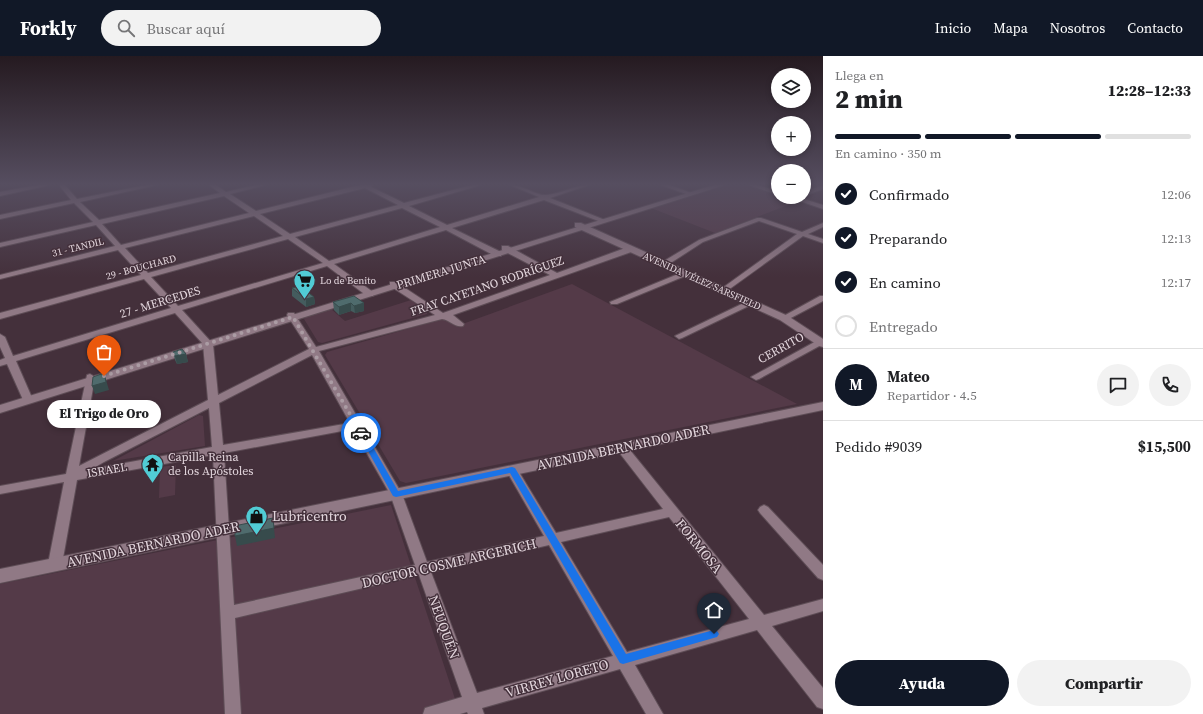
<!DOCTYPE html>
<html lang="es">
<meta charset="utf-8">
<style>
:root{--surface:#fff;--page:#f2f2f2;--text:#202124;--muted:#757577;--line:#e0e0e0;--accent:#111827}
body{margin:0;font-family:"Source Serif 4",serif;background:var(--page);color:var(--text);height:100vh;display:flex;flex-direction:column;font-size:15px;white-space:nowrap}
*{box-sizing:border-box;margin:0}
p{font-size:13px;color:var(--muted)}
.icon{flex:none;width:22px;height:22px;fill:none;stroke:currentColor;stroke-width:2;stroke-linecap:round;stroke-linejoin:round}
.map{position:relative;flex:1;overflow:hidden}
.panel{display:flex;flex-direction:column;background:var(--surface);width:380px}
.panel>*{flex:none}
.tools{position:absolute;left:771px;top:12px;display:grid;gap:8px}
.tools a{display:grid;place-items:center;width:40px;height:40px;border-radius:50%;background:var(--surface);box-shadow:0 2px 6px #0003;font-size:20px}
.pin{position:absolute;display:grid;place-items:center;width:34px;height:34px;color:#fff;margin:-41px -17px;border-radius:50% 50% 50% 0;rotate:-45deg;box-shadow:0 0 4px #0007}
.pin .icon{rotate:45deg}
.courier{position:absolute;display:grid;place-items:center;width:40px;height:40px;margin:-20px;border:3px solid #1a73e8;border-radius:50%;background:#fff;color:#222;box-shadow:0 1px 5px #0007}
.bubble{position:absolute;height:28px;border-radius:14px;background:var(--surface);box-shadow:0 2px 6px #0003;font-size:13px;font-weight:800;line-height:28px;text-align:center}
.overview em{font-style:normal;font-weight:800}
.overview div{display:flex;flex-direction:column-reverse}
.overview{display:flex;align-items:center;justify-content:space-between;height:68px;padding:0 12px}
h1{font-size:26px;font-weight:800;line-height:30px}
.bar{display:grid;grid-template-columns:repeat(4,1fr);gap:6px 4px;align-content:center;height:48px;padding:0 12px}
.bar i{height:5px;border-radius:3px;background:var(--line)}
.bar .active{background:var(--accent)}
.bar p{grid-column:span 4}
.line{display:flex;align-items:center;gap:10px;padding:0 12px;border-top:1px solid var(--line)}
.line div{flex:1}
.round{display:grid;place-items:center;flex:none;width:42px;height:42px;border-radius:21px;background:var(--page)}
ol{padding:0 12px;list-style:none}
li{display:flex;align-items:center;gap:12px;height:44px}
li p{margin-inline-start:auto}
li .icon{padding:4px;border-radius:50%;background:var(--accent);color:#fff;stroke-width:4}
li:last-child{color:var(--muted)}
li i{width:22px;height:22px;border:2px solid var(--line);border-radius:50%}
.cta{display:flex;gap:8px;margin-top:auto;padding:8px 12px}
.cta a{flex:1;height:46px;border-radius:24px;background:var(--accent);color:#fff;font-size:16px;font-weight:800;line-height:46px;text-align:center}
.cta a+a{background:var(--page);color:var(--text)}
header{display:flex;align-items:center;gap:24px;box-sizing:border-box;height:56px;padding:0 20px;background:var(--accent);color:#fff}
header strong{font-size:19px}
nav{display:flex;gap:22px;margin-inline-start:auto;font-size:14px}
.search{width:280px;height:36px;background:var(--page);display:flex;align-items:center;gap:10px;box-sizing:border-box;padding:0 14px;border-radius:22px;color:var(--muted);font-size:15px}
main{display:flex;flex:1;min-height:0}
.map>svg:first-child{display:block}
.built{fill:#543a48}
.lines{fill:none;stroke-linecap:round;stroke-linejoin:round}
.minor-casing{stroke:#5e4d56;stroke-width:2}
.tertiary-casing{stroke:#5e4d56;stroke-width:2}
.secondary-casing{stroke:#5e4d56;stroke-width:2}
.minor{fill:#907985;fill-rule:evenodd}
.tertiary{fill:#907985;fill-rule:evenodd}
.secondary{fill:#907985;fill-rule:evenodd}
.wall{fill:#445c5e}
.shaded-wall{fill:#374b4c}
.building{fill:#4f6b6d;stroke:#374b4c}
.route{fill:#1a73e8}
.done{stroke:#ab9ca4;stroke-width:4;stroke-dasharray:0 7.2}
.labels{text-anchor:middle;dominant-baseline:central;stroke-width:3;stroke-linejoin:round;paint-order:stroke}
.far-street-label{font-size:10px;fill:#e3d6dd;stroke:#44303b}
.far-poi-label{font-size:10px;fill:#e3d6dd;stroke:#44303b;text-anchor:start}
.street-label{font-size:12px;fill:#e3d6dd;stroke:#44303b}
.poi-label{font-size:12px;fill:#e3d6dd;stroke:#44303b;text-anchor:start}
.near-street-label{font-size:14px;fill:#e3d6dd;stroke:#44303b}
.near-poi-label{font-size:14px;fill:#e3d6dd;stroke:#44303b;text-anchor:start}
</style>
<header>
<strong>Forkly</strong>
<div class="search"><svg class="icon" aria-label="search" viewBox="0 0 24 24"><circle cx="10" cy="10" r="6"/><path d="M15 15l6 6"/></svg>Buscar aquí</div>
<nav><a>Inicio</a><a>Mapa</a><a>Nosotros</a><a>Contacto</a></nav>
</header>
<main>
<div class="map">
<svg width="823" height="658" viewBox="0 0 823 658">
<rect width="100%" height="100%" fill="#44303b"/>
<!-- built -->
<path class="built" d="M724,129H746L778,139V141H785L799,145L715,177L651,152Z
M572,228L797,348L406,427L400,425L325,299L327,296L446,262L457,270Z
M411,244L427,256V258L322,287L318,286L304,263L306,261L331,253L345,265Z
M199,359L203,360L205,390L113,405Z
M176,409L175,439L159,442L160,411Z
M391,449L460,658H0V528Z"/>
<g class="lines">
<defs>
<path id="minor" d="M38,129H50L0,140V136Z
M59,129H65L77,143L146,129H157L80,146L99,164L220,137L209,129H216L226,136L255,129H266L230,138L256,155L360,129H373L371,131L404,147L472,129H481L409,150L447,169L539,141L510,129C523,129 537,140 546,139C561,138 574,129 589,129L550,142L605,164V166H601L544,144L452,172L501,196V200H495L446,174L334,208L373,236V240H367L327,210L182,254L213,288L218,339L309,293L287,259L288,257H294L316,291L435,259L390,230V226H396L443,257L550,219L502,194V190H508L557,217L628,191H634V195L453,259L464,268L463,270C455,272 450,264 442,263L319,295L402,438L427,506L544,480L506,414L508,411H516L556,477L663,453L615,391L617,388H625L764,559L823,543V555L772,570L823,632V653L817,651L757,574L635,609L663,658H646L620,613L482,652L484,658H468L467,656L460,658H423L425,652L462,641L419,519L235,562L241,658H225L213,399L77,424L62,508L60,512L55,514L50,512L48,508L64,426L0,438V430L66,418L87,319L90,318L95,321L79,410L208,344L203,288L175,257L16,305L33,344L32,346H24L7,308L0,310V304L5,302L0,291V278L5,281L13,300L171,252L144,223L0,263V257L141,219L118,194L0,223V219L115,190L96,169L0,191V187L93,166L74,147L0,163V159L71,144ZM365,132L398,149L290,178L260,158ZM224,140L249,157L121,189L102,168ZM402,152L440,171L329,205L295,181ZM254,160L283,180L148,217L125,192ZM288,183L323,207L178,250L151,221ZM312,299L350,367L223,389L219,347ZM209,352L212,391L92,413L104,406ZM353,373L390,438L415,509L234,549L224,397ZM669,461L749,563L627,596L561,486ZM549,489L613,600L477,637L431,516Z
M661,129H670L694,138L689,139Z
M748,129H757L778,135V139Z
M823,129V133L804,140V136Z
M788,141H797L823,149V153Z
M757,162H761L802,176L823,167V171L808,178L823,183V187L803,180L724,237L720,235L721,233L797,178L759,165L703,186L666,210H660L659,208L699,184Z
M683,216H689L690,218L617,248H611L610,246Z
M820,240H823V245L787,264H781L780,262Z
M748,245H754L755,247L682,282L679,283L675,280Z
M820,283L823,284V288L759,323L756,324L751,321Z
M764,449L768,451L823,509V524L818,522L760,457L758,454L760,451Z"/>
<path id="tertiary" d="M575,167H581L788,260L823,283V291L819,290L780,264L575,171Z"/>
<path id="secondary" d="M714,129H725L0,357V349Z
M823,346V354L0,527V513Z"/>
</defs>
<!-- minor casing -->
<use href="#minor" class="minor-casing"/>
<!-- tertiary casing -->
<use href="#tertiary" class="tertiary-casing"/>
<!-- secondary casing -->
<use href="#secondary" class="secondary-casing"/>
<!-- minor -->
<use href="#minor" class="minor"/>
<!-- tertiary -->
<use href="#tertiary" class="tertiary"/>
<!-- secondary -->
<use href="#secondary" class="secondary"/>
</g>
<!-- wall -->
<path class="wall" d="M292,232L314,241L315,248L306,251L292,240Z
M333,246L364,247V255L355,257L351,255L339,259L334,254Z
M173,296L186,298L188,306L177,308L175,304Z"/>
<!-- shaded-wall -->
<path class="shaded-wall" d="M314,241L315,248L306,251V243Z
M351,247V255L339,259V251Z
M364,247V255L355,257L354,250Z
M186,298L188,306L177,308L175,300Z
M104,317L109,334L95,338L92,330Z
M273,462L275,482L237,490L235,480Z"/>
<!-- building -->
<path class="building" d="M300,230L314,241L306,243L292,232Z
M354,240L364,247L354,250L351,247L339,251L333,246Z
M182,293L186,298L175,300L173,296Z
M104,317L106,326L92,330L93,321Z
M273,462L274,472L235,480V474L239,469Z"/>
<!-- sky -->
<linearGradient id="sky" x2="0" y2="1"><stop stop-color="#251a20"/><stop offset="0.58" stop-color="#564e60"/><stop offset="1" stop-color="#564e60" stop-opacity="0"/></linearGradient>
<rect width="823" height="221" fill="url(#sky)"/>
<!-- route -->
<path class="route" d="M361,375L365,377L398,435L512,411L515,412L626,598L714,574L717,575L719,578L717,581L623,608L620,607L510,417L396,441L393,440L358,377Z"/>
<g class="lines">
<!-- done -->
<path class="done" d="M104,320L293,261L361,377"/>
</g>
<!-- icons -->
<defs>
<symbol id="supermarket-pin" viewBox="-11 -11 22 30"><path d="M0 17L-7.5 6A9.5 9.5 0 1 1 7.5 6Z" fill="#51ccd5" stroke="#44303b"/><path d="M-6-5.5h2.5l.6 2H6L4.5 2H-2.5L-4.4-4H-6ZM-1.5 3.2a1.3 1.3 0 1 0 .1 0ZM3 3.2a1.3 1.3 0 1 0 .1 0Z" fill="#111"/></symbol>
<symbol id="temple-pin" viewBox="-11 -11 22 30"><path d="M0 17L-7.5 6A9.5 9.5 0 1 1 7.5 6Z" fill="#51ccd5" stroke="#44303b"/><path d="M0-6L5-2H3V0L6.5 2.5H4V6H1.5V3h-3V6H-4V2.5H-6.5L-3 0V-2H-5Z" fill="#111"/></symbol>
<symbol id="shop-pin" viewBox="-11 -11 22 30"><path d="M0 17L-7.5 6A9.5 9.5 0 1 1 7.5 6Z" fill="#51ccd5" stroke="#44303b"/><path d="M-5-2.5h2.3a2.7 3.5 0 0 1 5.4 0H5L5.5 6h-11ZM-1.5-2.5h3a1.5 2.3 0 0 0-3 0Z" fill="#111"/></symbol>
</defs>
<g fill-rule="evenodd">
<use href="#supermarket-pin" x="292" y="212" width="25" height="34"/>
<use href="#temple-pin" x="140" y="396" width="25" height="34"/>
<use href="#shop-pin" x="244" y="448" width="25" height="34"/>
</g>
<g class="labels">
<!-- far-street labels -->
<g class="far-street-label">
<text transform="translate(78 191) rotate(-14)">31 - TANDIL</text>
<text transform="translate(141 211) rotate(-15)">29 - BOUCHARD</text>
<text transform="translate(702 225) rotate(24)">AVENIDA VÉLEZ SARSFIELD</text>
</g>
<!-- far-poi labels -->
<g class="far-poi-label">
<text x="320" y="224">Lo de Benito</text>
</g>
<!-- street labels -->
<g class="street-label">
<text transform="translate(441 216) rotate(-17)">PRIMERA JUNTA</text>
<text transform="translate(487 230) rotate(-19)">FRAY CAYETANO RODRÍGUEZ</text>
<text transform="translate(160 246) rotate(-17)">27 - MERCEDES</text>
<text transform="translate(781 292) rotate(-29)">CERRITO</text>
<text transform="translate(107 414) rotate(-10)">ISRAEL</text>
</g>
<!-- poi labels -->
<g class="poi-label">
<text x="168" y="401">Capilla Reina<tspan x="168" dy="14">de los Apóstoles</tspan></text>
</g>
<!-- near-street labels -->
<g class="near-street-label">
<text transform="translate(623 391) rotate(-12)">AVENIDA BERNARDO ADER</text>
<text transform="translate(153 488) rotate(-12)">AVENIDA BERNARDO ADER</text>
<text transform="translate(699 490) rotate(51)">FORMOSA</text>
<text transform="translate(449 507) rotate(-13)">DOCTOR COSME ARGERICH</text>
<text transform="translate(444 571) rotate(70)">NEUQUÉN</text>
<text transform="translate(557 622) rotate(-16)">VIRREY LORETO</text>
</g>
<!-- near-poi labels -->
<g class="near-poi-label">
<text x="272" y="460">Lubricentro</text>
</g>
</g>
</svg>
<div class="tools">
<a><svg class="icon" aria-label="layers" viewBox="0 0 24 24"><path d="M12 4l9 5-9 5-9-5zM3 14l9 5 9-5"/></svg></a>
<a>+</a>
<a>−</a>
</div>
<div class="pin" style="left:104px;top:320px;background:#ea580c"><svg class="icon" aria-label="bag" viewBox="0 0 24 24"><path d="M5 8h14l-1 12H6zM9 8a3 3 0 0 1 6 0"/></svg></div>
<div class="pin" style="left:714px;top:578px;background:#1f2937"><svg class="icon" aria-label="home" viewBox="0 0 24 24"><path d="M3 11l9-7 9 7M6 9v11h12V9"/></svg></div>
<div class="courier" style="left:361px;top:377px"><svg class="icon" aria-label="car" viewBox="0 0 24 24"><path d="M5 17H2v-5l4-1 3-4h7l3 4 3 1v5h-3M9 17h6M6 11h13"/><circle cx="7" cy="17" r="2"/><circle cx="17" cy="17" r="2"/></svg></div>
<div class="bubble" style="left:47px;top:344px;width:114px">El Trigo de Oro</div>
</div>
<section class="panel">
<div class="overview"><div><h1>2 min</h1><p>Llega en</p></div><em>12:28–12:33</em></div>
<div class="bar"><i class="active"></i><i class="active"></i><i class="active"></i><i></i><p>En camino · 350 m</p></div>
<ol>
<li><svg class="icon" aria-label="check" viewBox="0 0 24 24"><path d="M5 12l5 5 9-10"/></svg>Confirmado<p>12:06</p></li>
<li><svg class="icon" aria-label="check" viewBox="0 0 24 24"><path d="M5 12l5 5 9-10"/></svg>Preparando<p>12:13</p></li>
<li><svg class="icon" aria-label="check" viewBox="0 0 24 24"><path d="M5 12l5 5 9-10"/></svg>En camino<p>12:17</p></li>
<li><i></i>Entregado</li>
</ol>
<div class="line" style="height:72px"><b class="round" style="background:var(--accent);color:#fff">M</b><div><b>Mateo</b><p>Repartidor · 4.5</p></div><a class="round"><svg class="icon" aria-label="chat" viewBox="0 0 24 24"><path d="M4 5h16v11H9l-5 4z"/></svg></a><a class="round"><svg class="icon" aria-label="phone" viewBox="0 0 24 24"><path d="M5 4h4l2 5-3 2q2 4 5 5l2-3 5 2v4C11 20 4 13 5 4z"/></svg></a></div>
<div class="line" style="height:52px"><div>Pedido #9039</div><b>$15,500</b></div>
<div class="cta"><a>Ayuda</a><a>Compartir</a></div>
</section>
</main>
